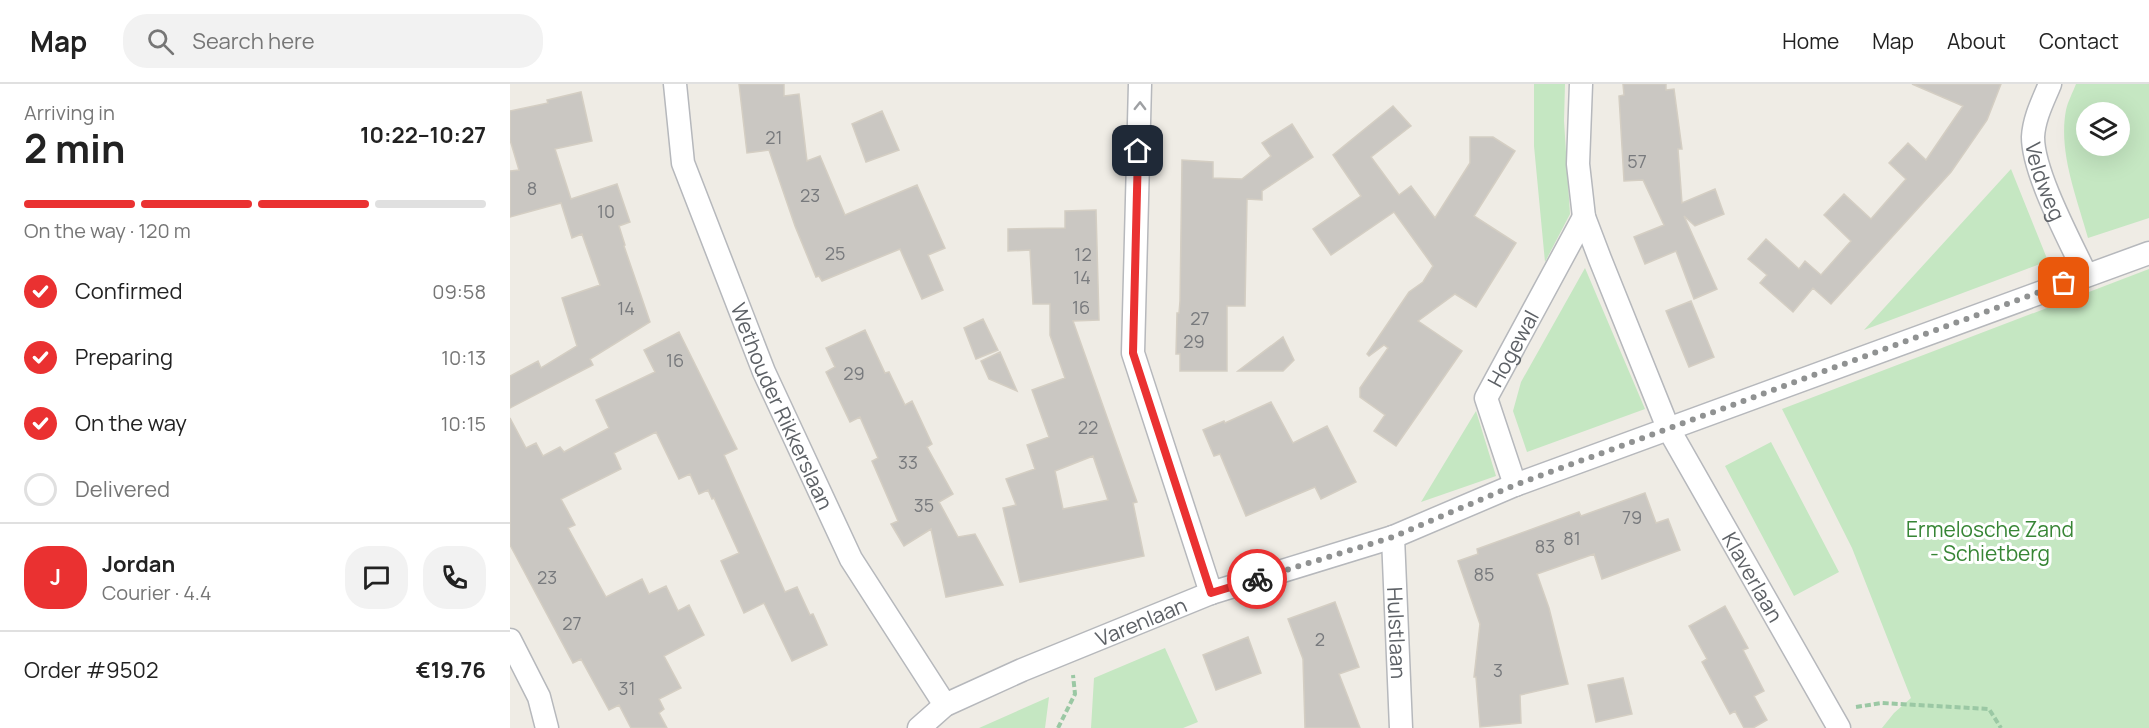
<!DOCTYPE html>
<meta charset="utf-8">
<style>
:root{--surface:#fff;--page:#f2f2f2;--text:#222;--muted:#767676;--line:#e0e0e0;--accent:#ea3131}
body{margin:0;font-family:Manrope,sans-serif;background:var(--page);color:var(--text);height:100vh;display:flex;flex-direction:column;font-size:22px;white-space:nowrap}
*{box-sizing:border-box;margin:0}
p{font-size:20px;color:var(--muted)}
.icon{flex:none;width:33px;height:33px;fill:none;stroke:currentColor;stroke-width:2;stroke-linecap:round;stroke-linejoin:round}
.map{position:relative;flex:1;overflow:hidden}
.sheet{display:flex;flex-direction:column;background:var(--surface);width:510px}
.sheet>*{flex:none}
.fabs{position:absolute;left:1566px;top:18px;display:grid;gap:12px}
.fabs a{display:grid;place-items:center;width:54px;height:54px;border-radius:50%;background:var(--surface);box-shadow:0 6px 24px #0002;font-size:30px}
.pin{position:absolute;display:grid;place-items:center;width:51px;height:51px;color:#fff;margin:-26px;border-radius:12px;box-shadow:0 3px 9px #0006}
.courier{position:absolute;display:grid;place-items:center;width:60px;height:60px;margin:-30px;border:4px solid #ea3131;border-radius:50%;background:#fff;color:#222;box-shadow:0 2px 8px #0007}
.overview em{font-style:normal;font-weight:700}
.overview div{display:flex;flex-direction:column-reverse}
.overview{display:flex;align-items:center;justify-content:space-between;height:102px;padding:0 24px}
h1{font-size:39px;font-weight:700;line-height:45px}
.bar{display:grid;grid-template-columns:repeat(4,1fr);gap:9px 6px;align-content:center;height:72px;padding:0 24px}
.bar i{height:8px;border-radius:4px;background:var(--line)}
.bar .on{background:var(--accent)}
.bar p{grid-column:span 4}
.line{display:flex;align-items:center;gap:15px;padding:0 24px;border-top:2px solid var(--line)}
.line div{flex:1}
.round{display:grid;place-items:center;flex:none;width:63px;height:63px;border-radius:24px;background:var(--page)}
ol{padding:0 24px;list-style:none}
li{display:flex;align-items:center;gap:18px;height:66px}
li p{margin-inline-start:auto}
li .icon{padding:6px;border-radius:50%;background:var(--accent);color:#fff;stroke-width:4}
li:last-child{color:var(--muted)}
li i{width:33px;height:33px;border:3px solid var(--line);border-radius:50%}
header{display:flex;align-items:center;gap:36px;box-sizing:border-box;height:84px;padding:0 30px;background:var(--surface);border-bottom:2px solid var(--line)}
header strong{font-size:28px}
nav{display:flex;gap:33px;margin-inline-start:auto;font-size:21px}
.search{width:420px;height:54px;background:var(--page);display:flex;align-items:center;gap:15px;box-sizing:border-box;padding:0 21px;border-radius:24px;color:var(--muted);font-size:22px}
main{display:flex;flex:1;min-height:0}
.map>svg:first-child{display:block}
.green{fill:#c5e7c2;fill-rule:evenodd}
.building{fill:#cac7c2;stroke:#d4cec3;stroke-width:1.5;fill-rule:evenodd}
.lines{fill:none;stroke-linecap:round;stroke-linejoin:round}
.street-casing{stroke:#b6b8bc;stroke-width:25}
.path{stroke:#9bc8a4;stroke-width:4;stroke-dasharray:6 3;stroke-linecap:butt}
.street{stroke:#fff;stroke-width:22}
.oneway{stroke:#9ea0a3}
.done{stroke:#909292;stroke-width:6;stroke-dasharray:0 10.8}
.route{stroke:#ea3131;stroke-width:8}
.labels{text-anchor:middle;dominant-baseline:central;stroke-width:6;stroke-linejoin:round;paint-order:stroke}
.number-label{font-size:18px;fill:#787a7d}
.street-label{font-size:21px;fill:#5d6166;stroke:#fff}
.park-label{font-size:21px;fill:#378535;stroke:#fff}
</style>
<header>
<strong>Map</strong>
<div class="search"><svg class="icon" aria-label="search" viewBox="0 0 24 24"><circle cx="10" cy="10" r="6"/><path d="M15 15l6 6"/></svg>Search here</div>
<nav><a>Home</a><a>Map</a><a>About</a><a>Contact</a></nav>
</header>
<main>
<section class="sheet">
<div class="overview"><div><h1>2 min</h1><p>Arriving in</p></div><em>10:22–10:27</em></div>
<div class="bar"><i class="on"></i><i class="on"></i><i class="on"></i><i></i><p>On the way · 120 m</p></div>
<ol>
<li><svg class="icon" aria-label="check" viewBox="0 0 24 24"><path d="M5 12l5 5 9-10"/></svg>Confirmed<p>09:58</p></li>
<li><svg class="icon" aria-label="check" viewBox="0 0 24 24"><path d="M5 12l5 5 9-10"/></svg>Preparing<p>10:13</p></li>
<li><svg class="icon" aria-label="check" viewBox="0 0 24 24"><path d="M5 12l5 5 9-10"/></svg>On the way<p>10:15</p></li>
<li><i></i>Delivered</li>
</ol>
<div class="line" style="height:108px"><b class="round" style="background:var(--accent);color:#fff">J</b><div><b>Jordan</b><p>Courier · 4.4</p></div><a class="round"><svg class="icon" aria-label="chat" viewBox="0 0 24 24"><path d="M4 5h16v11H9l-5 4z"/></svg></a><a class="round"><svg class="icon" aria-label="phone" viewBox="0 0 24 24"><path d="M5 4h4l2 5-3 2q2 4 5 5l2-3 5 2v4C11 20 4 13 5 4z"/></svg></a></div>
<div class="line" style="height:78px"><div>Order #9502</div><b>€19.76</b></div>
</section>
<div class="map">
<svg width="1639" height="644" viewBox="0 0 1639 644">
<rect width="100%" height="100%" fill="#efece5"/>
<!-- green -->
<path class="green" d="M1024,0H1055L1054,37L1060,130L1035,178L1024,62Z
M1566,0H1639V134L1578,154C1567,114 1548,68 1556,26C1558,17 1563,8 1566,0ZM1576,28H1610V62H1576Z
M1501,85L1538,177L1354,246Z
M1075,184L1135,325L1017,368L1003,327L1011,298Z
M1639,185V644H1372L1384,629L1401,614L1342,464L1272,325Z
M966,327L986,392L911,418Z
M1261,358L1329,488L1284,512L1215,382Z
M655,564L688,638L673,644H581L584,594Z
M539,613L535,644H469Z"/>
<!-- building -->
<path class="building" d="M229,0H274V12L289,10L297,77L310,72L335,131L407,101L435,164L418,171L433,206L412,215L390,165L312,197L309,192L306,193L285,142L259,66L237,69Z
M1113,0H1156V6L1164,5L1172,65H1168L1172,119L1205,105L1214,130L1185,142L1174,132L1207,205L1184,215L1166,167L1135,180L1124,153L1154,141L1133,96L1114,97L1109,12L1114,11Z
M1402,0H1491L1477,36L1441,88L1321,220L1303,204L1283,228L1250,199L1257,191L1238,175L1256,155L1289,185L1295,177L1311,191L1341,157L1314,131L1334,110L1361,135L1396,95L1379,79L1398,59L1416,76L1453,22Z
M71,8L82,57L45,65L61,115L107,100L120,138L109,142L115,161L114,162L140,238L80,275L83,281L0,324V292L28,277L31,284L67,262L52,214L90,201L72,150L62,154L51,119L0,133V87L9,86L0,56V27L38,19L37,16Z
M883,22L901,42L861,73L889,111L901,102L925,134L960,79V53H983L1005,67L964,132L1006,159L966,223L945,210L908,237L952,267L886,362L864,347L875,331L850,313V304L878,264L874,261L859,272L857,270L899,208L913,198L923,182L884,128L821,171L803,145L851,112L823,71Z
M372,27L389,66L356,78L342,40Z
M782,40L803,73L752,107V116L737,115L735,222H717V287H670V270H666L667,229H669L670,217L672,76L703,78V94L732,95L761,72L752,59Z
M586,126L589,236L563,237L627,418L623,419L634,472L510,498L493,424L506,421L496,395L525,385L517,361L539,353L522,306L555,294L540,251V220H523L520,166L498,167V145L555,144V127ZM583,372L598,416L553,425L545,387Z
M1181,217L1204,273L1179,283L1156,227Z
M473,235L488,266L466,275L454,244Z
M355,246L375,289L379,288L395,321L402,317L422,360L417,363L443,410L429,418L448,453L465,450L493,501L436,513L421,445L394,462L381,440L388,437L362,377L368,374L350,333L340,338L316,288L325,283L316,264Z
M169,248L227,365L214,371L275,508L287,503L300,531L303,530L317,561L282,577L254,519L234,529L211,477L229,469L204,414L202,415L198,406L189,410L180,390L169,395L146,348L104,369L111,385L51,415L65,441L58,444L96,513L132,495L139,510L156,502L168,527L179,521L194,551L154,572L171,604L149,615L154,625L149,629L157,644H121L109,621L99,626L71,575L63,579L0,461V334L16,364L26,359L33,372L50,363L54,368L99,344L86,316L145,288L134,266Z
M773,253L784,276L773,287H728Z
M490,268L507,307L479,295L471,277Z
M761,318L783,359L817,342L846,398L811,415L805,403L736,432L710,370L704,372L693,346L714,337L715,339Z
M1135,409L1146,439L1158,435L1170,466L1092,495L1084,470L1027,490L1039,524L1058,600L1010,611L1011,639L970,643L966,593H964L970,540L948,477L968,470L967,465L1069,428L1071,432Z
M825,518L849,583L829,590L850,644H795L793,575L778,535Z
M1215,522L1238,564L1233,566L1254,607L1244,612L1257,636L1243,644H1234L1225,627L1220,630L1192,578L1197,575L1179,542Z
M738,553L751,589L706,606L693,571Z
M1113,594L1122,630L1086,638L1078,601Z"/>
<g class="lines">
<defs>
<g id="street">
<path id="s1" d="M165,0L173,79L254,288L341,475L435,621"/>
<path d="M630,0L623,269L701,509"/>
<path id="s2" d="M1071,0L1068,80L1074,133L1090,175L1158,344L1329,644"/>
<path id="s3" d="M1540,0C1533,17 1524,34 1523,53C1523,89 1560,157 1576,191"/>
<path id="s4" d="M1005,401L976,314L1074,133"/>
<path id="s5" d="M883,453L891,644"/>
<path d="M0,556L29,613L37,644"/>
<path id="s6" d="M409,644L435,621L512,586L701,509L883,453L1005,401L1639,169"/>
</g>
</defs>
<!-- street casing -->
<use href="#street" class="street-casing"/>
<!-- path -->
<path class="path" d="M1346,623L1372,619L1479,625L1491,644
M548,644L565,610L563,591"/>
<!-- street -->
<use href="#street" class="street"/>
</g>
<!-- one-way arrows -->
<defs><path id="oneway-chevron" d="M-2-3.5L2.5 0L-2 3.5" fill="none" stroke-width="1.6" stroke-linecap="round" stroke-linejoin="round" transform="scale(1.5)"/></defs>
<use class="oneway" href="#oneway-chevron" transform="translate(630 22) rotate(-89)"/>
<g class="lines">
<!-- done -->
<path class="done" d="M747,495L883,453L1005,401L1554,199"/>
<!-- route -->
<path class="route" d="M628,67L623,269L701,509L747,495"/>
</g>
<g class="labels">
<!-- number labels -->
<g class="number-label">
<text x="264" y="53">21</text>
<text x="1127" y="77">57</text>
<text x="22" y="104">8</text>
<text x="300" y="111">23</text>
<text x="96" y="127">10</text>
<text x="325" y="169">25</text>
<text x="573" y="170">12</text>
<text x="572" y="193">14</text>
<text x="571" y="223">16</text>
<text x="116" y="224">14</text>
<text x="690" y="234">27</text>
<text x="684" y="257">29</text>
<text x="165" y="276">16</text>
<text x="344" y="289">29</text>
<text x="578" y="343">22</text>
<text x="398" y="378">33</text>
<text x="414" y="421">35</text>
<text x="1122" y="433">79</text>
<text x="1062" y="454">81</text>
<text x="1035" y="462">83</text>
<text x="974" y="490">85</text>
<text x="37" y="493">23</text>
<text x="62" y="539">27</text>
<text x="810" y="555">2</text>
<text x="988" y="586">3</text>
<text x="117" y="604">31</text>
</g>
<!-- street labels -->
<g class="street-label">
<text stroke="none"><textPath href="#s3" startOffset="102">Veldweg</textPath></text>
<text stroke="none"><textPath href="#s4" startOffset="148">Hogewal</textPath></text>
<text stroke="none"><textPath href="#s1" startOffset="342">Wethouder Rikkerslaan</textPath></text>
<text stroke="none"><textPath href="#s2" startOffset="532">Klaverlaan</textPath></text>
<text stroke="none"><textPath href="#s6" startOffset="248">Varenlaan</textPath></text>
<text stroke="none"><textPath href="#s5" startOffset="96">Hulstlaan</textPath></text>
</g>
<!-- park labels -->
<g class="park-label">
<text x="1480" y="445">Ermelosche Zand<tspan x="1480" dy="24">- Schietberg</tspan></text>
</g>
</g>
</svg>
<div class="fabs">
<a><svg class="icon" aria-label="layers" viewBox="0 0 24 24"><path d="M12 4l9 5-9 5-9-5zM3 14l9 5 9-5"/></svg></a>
</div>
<div class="pin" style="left:1554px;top:199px;background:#ea580c"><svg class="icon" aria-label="bag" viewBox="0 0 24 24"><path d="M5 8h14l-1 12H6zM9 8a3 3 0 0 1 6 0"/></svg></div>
<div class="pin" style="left:628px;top:67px;background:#1f2937"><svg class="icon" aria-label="home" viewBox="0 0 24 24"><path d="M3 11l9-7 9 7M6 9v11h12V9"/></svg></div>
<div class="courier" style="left:747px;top:495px"><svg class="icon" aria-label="bike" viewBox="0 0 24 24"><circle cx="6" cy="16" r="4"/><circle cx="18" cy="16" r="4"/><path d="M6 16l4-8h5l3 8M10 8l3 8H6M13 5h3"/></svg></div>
</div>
</main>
